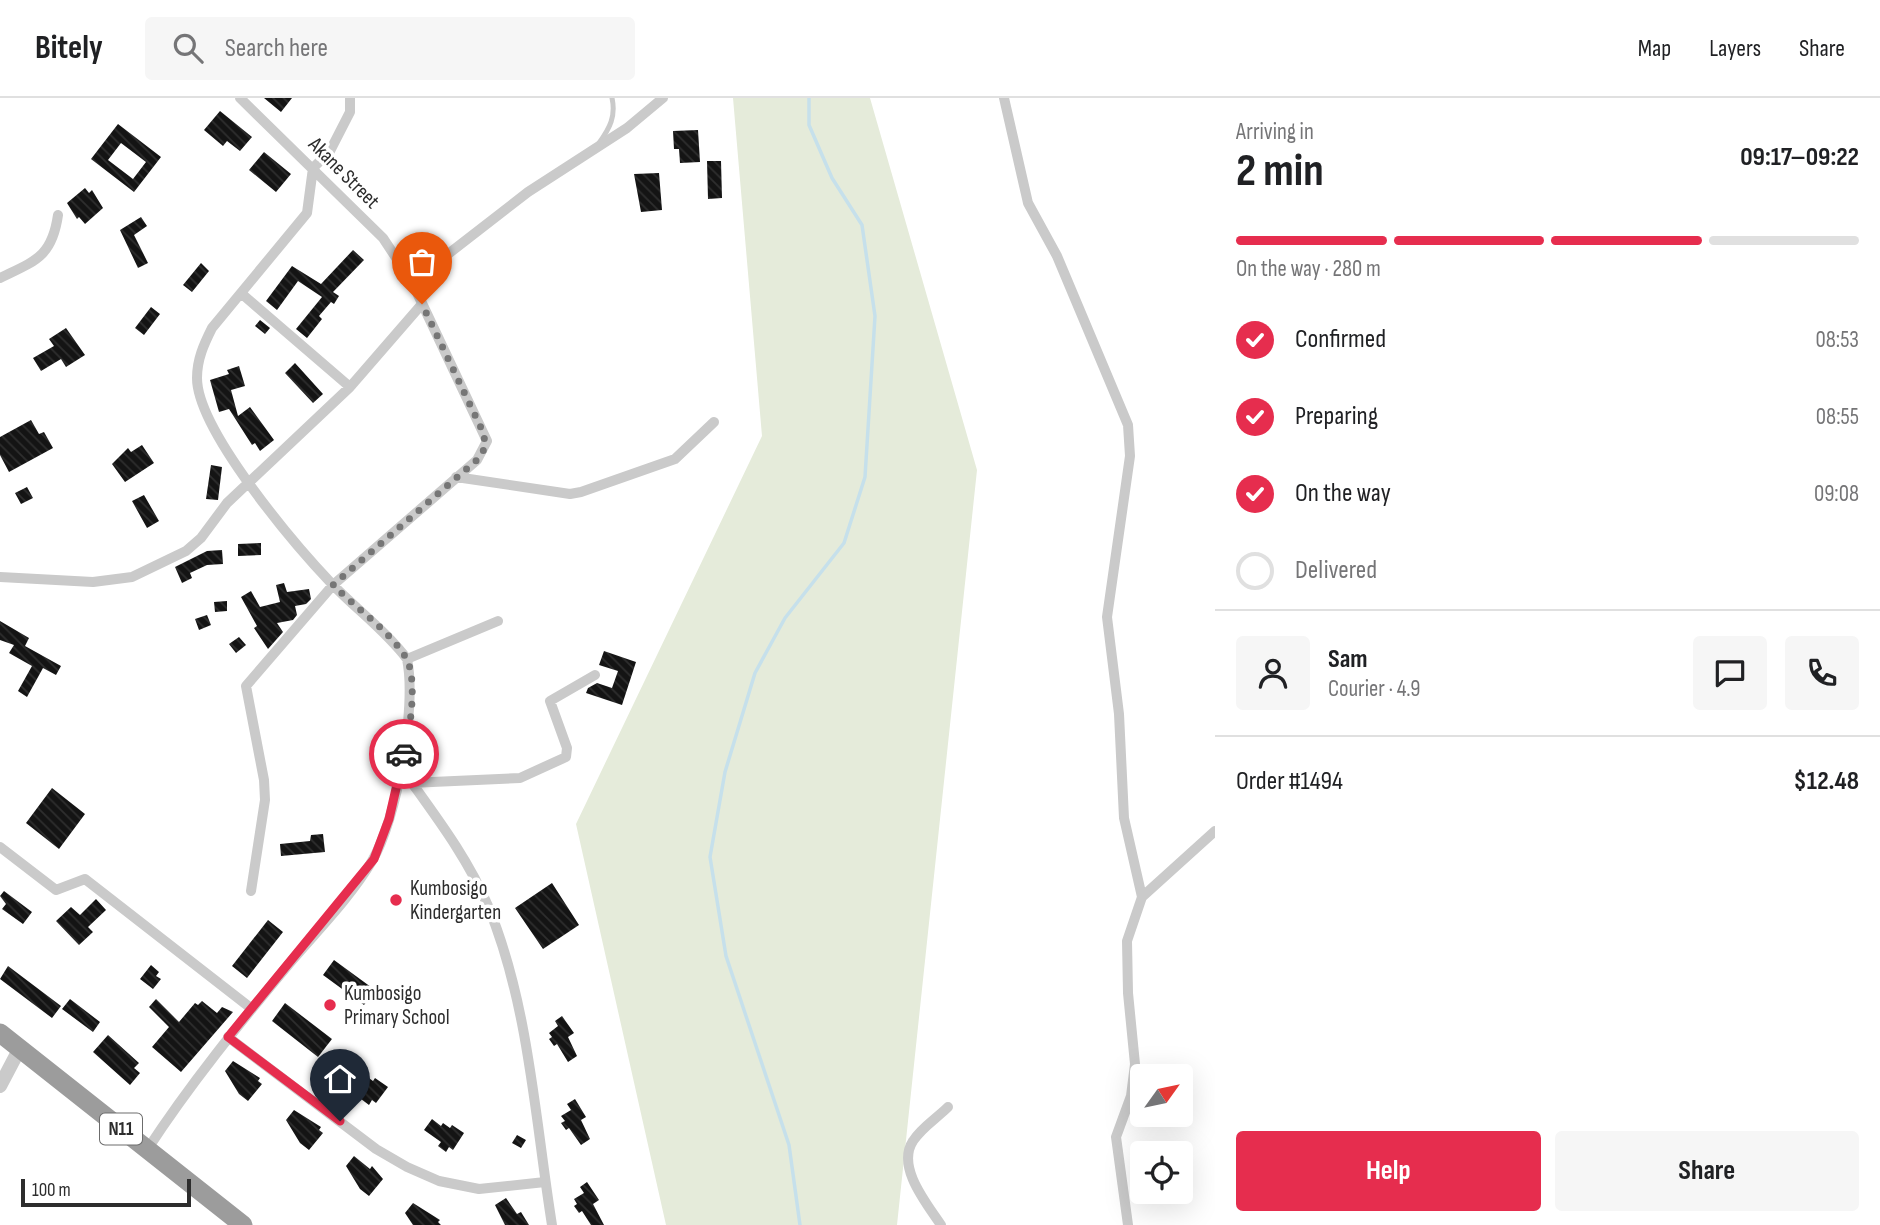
<!DOCTYPE html>
<meta charset="utf-8">
<style>
:root{--surface:#fff;--page:#f6f6f6;--text:#202124;--muted:#757577;--line:#e0e0e0;--accent:#e62d4e}
body{margin:0;font-family:"Sofia Sans Condensed",sans-serif;background:var(--page);color:var(--text);height:100vh;display:flex;flex-direction:column;font-size:26px;white-space:nowrap}
*{box-sizing:border-box;margin:0}
p{font-size:23px;color:var(--muted)}
.icon{flex:none;width:38px;height:38px;fill:none;stroke:currentColor;stroke-width:2;stroke-linecap:round;stroke-linejoin:round}
.map{position:relative;flex:1;overflow:hidden}
.sheet{display:flex;flex-direction:column;background:var(--surface);width:665px}
.sheet>*{flex:none}
.needle{width:46px;rotate:57deg}
.fabs{position:absolute;left:1130px;top:966px;display:grid;gap:14px}
.fabs a{display:grid;place-items:center;width:63px;height:63px;border-radius:7px;background:var(--surface);box-shadow:0 7px 28px #0002;font-size:35px}
.scale{position:absolute;left:21px;bottom:18px;width:170px;box-sizing:border-box;padding-left:7px;border:4px solid #2d2d2d;border-top:0;font-size:19px;line-height:24px;white-space:nowrap;color:#2d2d2d;-webkit-text-stroke:5px #fff;paint-order:stroke}
.pin{position:absolute;display:grid;place-items:center;width:60px;height:60px;color:#fff;margin:-72px -30px;border-radius:50% 50% 50% 0;rotate:-45deg;box-shadow:0 0 7px #0007}
.pin .icon{rotate:45deg}
.courier{position:absolute;display:grid;place-items:center;width:70px;height:70px;margin:-35px;border:5px solid #e62d4e;border-radius:50%;background:#fff;color:#222;box-shadow:0 2px 9px #0007}
.headline em{font-style:normal;font-weight:700}
.headline div{display:flex;flex-direction:column-reverse}
.headline{display:flex;align-items:center;justify-content:space-between;height:119px;padding:0 21px}
h1{font-size:46px;font-weight:700;line-height:52px}
.bar{display:grid;grid-template-columns:repeat(4,1fr);gap:10px 7px;align-content:center;height:84px;padding:0 21px}
.bar i{height:9px;border-radius:5px;background:var(--line)}
.bar .selected{background:var(--accent)}
.bar p{grid-column:span 4}
.line{display:flex;align-items:center;gap:18px;padding:0 21px;border-top:2px solid var(--line)}
.line div{flex:1}
.round{display:grid;place-items:center;flex:none;width:74px;height:74px;border-radius:7px;background:var(--page)}
ol{padding:0 21px;list-style:none}
li{display:flex;align-items:center;gap:21px;height:77px}
li p{margin-inline-start:auto}
li .icon{padding:7px;border-radius:50%;background:var(--accent);color:#fff;stroke-width:4}
li:last-child{color:var(--muted)}
li i{width:38px;height:38px;border:4px solid var(--line);border-radius:50%}
.primary-button{display:flex;gap:14px;margin-top:auto;padding:14px 21px}
.primary-button a{flex:1;height:80px;border-radius:7px;background:var(--accent);color:#fff;font-size:28px;font-weight:700;line-height:80px;text-align:center}
.primary-button a+a{background:var(--page);color:var(--text)}
header{display:flex;align-items:center;gap:42px;box-sizing:border-box;height:98px;padding:0 35px;background:var(--surface);border-bottom:2px solid var(--line)}
header strong{font-size:33px}
nav{display:flex;gap:38px;margin-inline-start:auto;font-size:24px}
.search{width:490px;height:63px;background:var(--page);display:flex;align-items:center;gap:18px;box-sizing:border-box;padding:0 24px;border-radius:7px;color:var(--muted);font-size:26px}
main{display:flex;flex:1;min-height:0}
.map>svg:first-child{display:block}
.green{fill:#e5ebda}
.lines{fill:none;stroke-linecap:round;stroke-linejoin:round}
.stream{stroke:#c6e0eb;stroke-width:3.5}
.building{fill:url(#building-back-hatch);fill-rule:evenodd}
.service{stroke:#cacaca;stroke-width:5}
.minor{stroke:#cacaca;stroke-width:10}
.tertiary{stroke:#cacaca;stroke-width:14}
.trunk{stroke:#9c9c9c;stroke-width:19}
.done{stroke:#767676;stroke-width:7;stroke-dasharray:0 12.6}
.route{stroke:#e62d4e;stroke-width:9}
.poi-dot{fill:#e62d4e;stroke:#fff;stroke-width:2.5}
.labels{text-anchor:middle;dominant-baseline:central;stroke-width:7;stroke-linejoin:round;paint-order:stroke}
.shield{fill:#fff;stroke:#6c6c6c;stroke-width:2}
.shield-label{font-size:19px;font-weight:bold;fill:#2d2d2d}
.street-label{font-size:21px;fill:#2d2d2d;stroke:#fff}
.poi-label{font-size:21px;fill:#2d2d2d;stroke:#fff;text-anchor:start}
</style>
<header>
<strong>Bitely</strong>
<div class="search"><svg class="icon" aria-label="search" viewBox="0 0 24 24"><circle cx="10" cy="10" r="6"/><path d="M15 15l6 6"/></svg>Search here</div>
<nav><a>Map</a><a>Layers</a><a>Share</a></nav>
</header>
<main>
<div class="map">
<svg width="1215" height="1127" viewBox="0 0 1215 1127">
<defs>
<pattern id="building-back-hatch" width="6" height="6" patternUnits="userSpaceOnUse" patternTransform="scale(1.75)"><rect width="6" height="6" fill="#141414"/><path d="M-1 5l2 2M0 0l6 6M5-1l2 2" fill="none" stroke="#2e2e2e"/></pattern>
</defs>
<rect width="100%" height="100%" fill="#fff"/>
<!-- green -->
<path class="green" d="M733,0H870L977,372L897,1127H666L576,726L762,338Z"/>
<g class="lines">
<!-- stream -->
<path class="stream" d="M800,1127L789,1047L726,858L710,759L725,674L755,575L785,520L844,445L865,379L875,218L862,127L832,80L809,27V0"/>
</g>
<!-- building -->
<path class="building" d="M264,0H292L281,14Z
M220,13L252,39L240,53L227,43L223,48L204,32Z
M118,26L161,59L134,94L91,61ZM121,45L146,64L133,81L108,62Z
M698,32L700,64L680,65L679,51H674L673,33Z
M264,54L291,76L276,94L249,72Z
M707,63H721L722,100L708,101Z
M659,75L662,112L641,114L634,76Z
M85,90L89,95L92,92L103,110L85,126L79,119L77,121L67,105Z
M141,119L147,128L134,137L148,165L138,170L120,132Z
M353,152L364,162L333,194L339,198L334,206L331,204L319,218L322,221L307,240L296,231L322,199L298,183L277,212L266,203L292,168L321,186Z
M201,165L209,173L192,194L183,187Z
M151,209L160,216L144,237L135,230Z
M260,222L270,230L265,236L255,228Z
M66,230L85,257L66,269L61,261L41,273L33,260L54,248L49,241Z
M295,265L323,296L313,305L285,275Z
M239,268L245,288L231,292L238,318L250,309L274,342L260,353L255,345L252,347L229,311L219,314L210,282L229,276L227,272Z
M31,322L39,336L44,334L53,350L9,374L0,357V339Z
M142,347L154,365L125,384L112,366L128,350L131,354Z
M211,367L222,369L218,402L206,401Z
M27,389L33,400L21,406L15,395Z
M144,397L159,423L147,430L132,403Z
M261,445V457L238,458V446Z
M222,452L223,466L207,467L190,475L192,480L182,485L175,469L207,453Z
M284,485L287,494L309,491L311,501L306,506L295,508L297,517L293,522L277,525L283,534L268,551L254,530L257,528L241,499L251,493L260,509L280,504L276,487Z
M227,503V513L215,514L214,504Z
M207,517L211,527L199,532L195,521Z
M0,523L29,540L25,548L61,568L56,577L43,570L27,599L18,593L32,568L9,555L14,547L0,542Z
M239,539L246,547L236,555L229,546Z
M604,553L636,564L622,607L586,595L588,590L597,585L612,590L618,573L599,567Z
M52,690L85,716L59,751L26,725Z
M323,736L325,754L281,758L280,746L310,743L311,737Z
M552,785L579,827L543,851L515,810Z
M4,793L32,814L23,826L2,811L6,806L0,798Z
M96,801L106,812L88,829L93,834L79,847L56,823L71,809L80,817Z
M268,822L283,834L247,880L232,868Z
M334,862L375,892L364,907L323,877Z
M151,867L159,874L156,878L161,881L153,891L140,881Z
M8,868L61,908L52,920L0,881Z
M70,901L100,924L93,934L62,911Z
M156,901L179,924L195,905L198,907L202,903L217,915L222,909L233,914L181,974L152,949L169,929L149,909Z
M285,905L332,941L318,959L272,923Z
M562,918L574,935L568,939L577,958L568,964L557,946L554,948L549,941L552,939L549,935L558,928L555,923Z
M108,937L139,965L134,970L140,975L130,987L93,954Z
M233,963L260,980L258,983L262,986L248,1003L239,996L225,973Z
M355,974L364,981L366,978L373,983L375,980L388,989L376,1005L372,1002L369,1007L361,1001L364,997L347,985Z
M575,1001L586,1019L581,1022L590,1041L581,1047L569,1030L566,1032L561,1025L565,1023L561,1018L571,1012L567,1006Z
M294,1012L321,1029L319,1032L323,1035L309,1052L300,1045L286,1022Z
M432,1021L441,1028L443,1025L450,1030L452,1027L464,1035L453,1052L449,1049L446,1054L438,1048L441,1044L424,1032Z
M517,1037L526,1042L521,1050L512,1045Z
M354,1058L370,1071L372,1068L383,1081L369,1098L360,1091L346,1068Z
M587,1084L599,1102L593,1106L604,1127H591L582,1113L579,1115L574,1108L577,1106L574,1101L584,1095L580,1089Z
M506,1100L517,1116L521,1114L529,1127H505L495,1107Z
M413,1105L440,1122L438,1124L441,1127H413L405,1115Z"/>
<g class="lines">
<!-- service -->
<path class="service" d="M599,45C610,30 616,18 612,0"/>
<!-- minor -->
<path class="minor" d="M240,0L383,140L412,184L487,343L477,362L333,487L246,588L264,682L265,702L251,793
M1004,0L1028,105L1057,158L1128,327L1130,358L1107,519L1119,616L1124,720L1142,799L1127,843L1128,895L1135,966L1131,998L1116,1039L1128,1127
M0,180C35,163 52,159 58,117
M412,184L528,94L627,30L663,0
M242,196L350,289
M456,379L570,396L581,394L675,361L714,324
M0,479L93,484L132,479L186,453L201,440L227,405L350,289L422,206
M407,561L498,523
M410,685L520,680L566,659L567,650L550,603L595,577
M412,685C440,724 469,763 488,808C529,907 535,1021 552,1127
M0,749L56,792L85,781L252,911
M1142,799L1215,733
M228,939L376,1051L407,1069L439,1083L479,1091L545,1084
M147,1052C190,986 239,926 289,866C317,833 350,800 372,763C397,721 417,609 407,561C386,533 357,512 332,486C295,447 197,332 197,280C197,261 204,246 212,230L307,115L313,70L330,53L350,14V0
M941,1127C927,1106 896,1069 913,1043C921,1030 937,1020 948,1009"/>
<!-- tertiary -->
<path class="tertiary" d="M0,988L20,950"/>
<!-- trunk -->
<path class="trunk" d="M0,935L243,1127"/>
</g>
<g class="lines">
<!-- done -->
<path class="done" d="M404,656C410,634 418,580 406,560C392,535 354,508 333,487L477,362L485,350L484,336L422,206"/>
<!-- route -->
<path class="route" d="M340,1023L228,939L374,761L389,721L404,656"/>
</g>
<!-- markers -->
<g class="poi-dot">
<circle cx="396" cy="802" r="7"/>
<circle cx="330" cy="907" r="7"/>
</g>
<g class="labels">
<!-- shield labels -->
<rect class="shield" x="100" y="1015.5" width="42" height="31" rx="5"/>
<g class="shield-label">
<text x="121" y="1031">N11</text>
</g>
<!-- street labels -->
<g class="street-label">
<text transform="translate(344 75) rotate(45)">Akane Street</text>
</g>
<!-- poi labels -->
<g class="poi-label">
<text x="410" y="790">Kumbosigo<tspan x="410" dy="24">Kindergarten</tspan></text>
<text x="344" y="895">Kumbosigo<tspan x="344" dy="24">Primary School</tspan></text>
</g>
</g>
</svg>
<div class="fabs">
<a><svg class="needle" viewBox="-14 -14 28 28"><path d="M0-13l5 13h-10z" fill="#e53935"/><path d="M0 13l5-13h-10z" fill="#757577"/></svg></a>
<a><svg class="icon" aria-label="locate" viewBox="0 0 24 24"><circle cx="12" cy="12" r="6"/><path d="M12 2v4M12 18v4M2 12h4M18 12h4"/></svg></a>
</div>
<div class="scale">100 m</div>
<div class="pin" style="left:422px;top:206px;background:#ea580c"><svg class="icon" aria-label="bag" viewBox="0 0 24 24"><path d="M5 8h14l-1 12H6zM9 8a3 3 0 0 1 6 0"/></svg></div>
<div class="pin" style="left:340px;top:1023px;background:#1f2937"><svg class="icon" aria-label="home" viewBox="0 0 24 24"><path d="M3 11l9-7 9 7M6 9v11h12V9"/></svg></div>
<div class="courier" style="left:404px;top:656px"><svg class="icon" aria-label="car" viewBox="0 0 24 24"><path d="M5 17H2v-5l4-1 3-4h7l3 4 3 1v5h-3M9 17h6M6 11h13"/><circle cx="7" cy="17" r="2"/><circle cx="17" cy="17" r="2"/></svg></div>
</div>
<section class="sheet">
<div class="headline"><div><h1>2 min</h1><p>Arriving in</p></div><em>09:17–09:22</em></div>
<div class="bar"><i class="selected"></i><i class="selected"></i><i class="selected"></i><i></i><p>On the way · 280 m</p></div>
<ol>
<li><svg class="icon" aria-label="check" viewBox="0 0 24 24"><path d="M5 12l5 5 9-10"/></svg>Confirmed<p>08:53</p></li>
<li><svg class="icon" aria-label="check" viewBox="0 0 24 24"><path d="M5 12l5 5 9-10"/></svg>Preparing<p>08:55</p></li>
<li><svg class="icon" aria-label="check" viewBox="0 0 24 24"><path d="M5 12l5 5 9-10"/></svg>On the way<p>09:08</p></li>
<li><i></i>Delivered</li>
</ol>
<div class="line" style="height:126px"><a class="round"><svg class="icon" aria-label="person" viewBox="0 0 24 24"><circle cx="12" cy="8" r="4"/><path d="M4 21q1-7 8-7t8 7"/></svg></a><div><b>Sam</b><p>Courier · 4.9</p></div><a class="round"><svg class="icon" aria-label="chat" viewBox="0 0 24 24"><path d="M4 5h16v11H9l-5 4z"/></svg></a><a class="round"><svg class="icon" aria-label="phone" viewBox="0 0 24 24"><path d="M5 4h4l2 5-3 2q2 4 5 5l2-3 5 2v4C11 20 4 13 5 4z"/></svg></a></div>
<div class="line" style="height:91px"><div>Order #1494</div><b>$12.48</b></div>
<div class="primary-button"><a>Help</a><a>Share</a></div>
</section>
</main>
